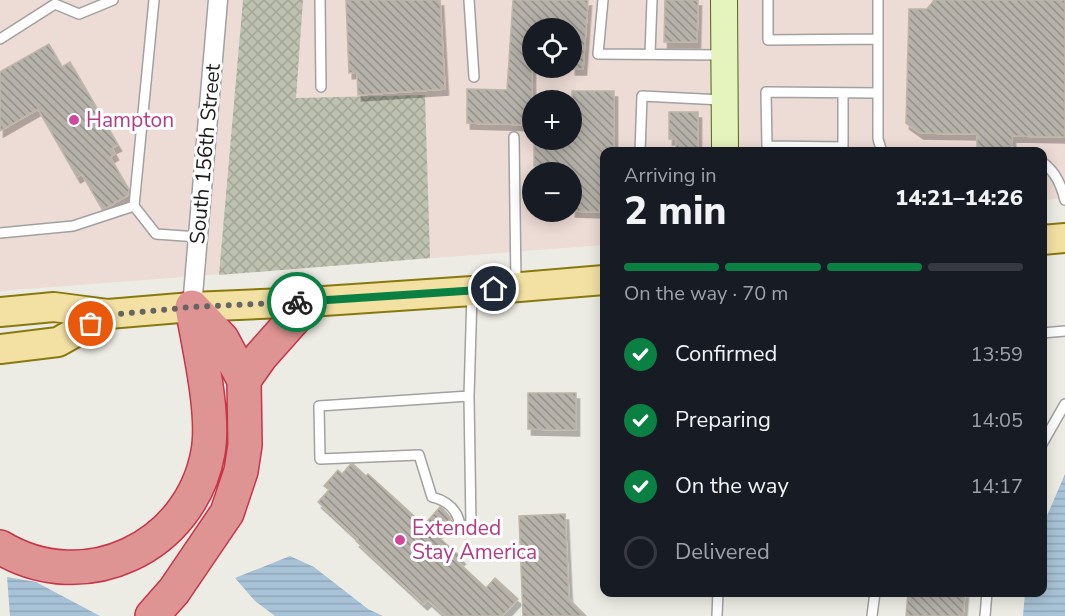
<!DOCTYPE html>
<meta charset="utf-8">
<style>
:root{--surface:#171b24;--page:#20242c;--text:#f1f3f6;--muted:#9ea1a6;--line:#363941;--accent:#0b8043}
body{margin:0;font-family:"Nunito Sans",sans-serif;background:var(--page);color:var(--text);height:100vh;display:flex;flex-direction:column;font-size:22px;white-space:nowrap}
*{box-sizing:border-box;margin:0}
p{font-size:20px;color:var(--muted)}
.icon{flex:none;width:33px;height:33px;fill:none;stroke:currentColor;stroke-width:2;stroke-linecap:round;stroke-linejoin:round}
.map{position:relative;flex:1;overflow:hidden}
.drawer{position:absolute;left:600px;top:147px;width:447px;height:450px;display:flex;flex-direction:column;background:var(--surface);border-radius:12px;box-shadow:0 3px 15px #0003}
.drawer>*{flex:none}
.buttons{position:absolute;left:522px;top:18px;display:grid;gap:12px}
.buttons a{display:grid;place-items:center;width:60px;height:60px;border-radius:50%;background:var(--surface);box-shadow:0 3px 15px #0003;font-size:30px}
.pin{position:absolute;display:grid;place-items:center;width:51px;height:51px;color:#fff;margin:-26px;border:3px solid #fff;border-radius:50%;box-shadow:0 2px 6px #0007}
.courier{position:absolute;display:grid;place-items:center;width:60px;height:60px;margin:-30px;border:4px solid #0b8043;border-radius:50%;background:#fff;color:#222;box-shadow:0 2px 8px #0007}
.head em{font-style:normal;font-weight:800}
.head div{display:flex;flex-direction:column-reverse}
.head{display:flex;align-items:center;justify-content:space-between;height:102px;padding:0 24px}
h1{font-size:39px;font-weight:800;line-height:45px}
.bar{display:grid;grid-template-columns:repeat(4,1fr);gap:9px 6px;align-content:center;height:72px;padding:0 24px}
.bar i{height:8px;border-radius:4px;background:var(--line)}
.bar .on{background:var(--accent)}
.bar p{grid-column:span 4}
ol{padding:0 24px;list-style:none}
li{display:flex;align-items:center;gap:18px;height:66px}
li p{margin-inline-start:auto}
li .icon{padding:6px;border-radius:50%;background:var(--accent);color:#fff;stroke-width:4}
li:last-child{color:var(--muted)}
li i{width:33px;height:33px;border:3px solid var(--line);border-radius:50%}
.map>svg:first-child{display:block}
.commercial{fill:#eddbd5;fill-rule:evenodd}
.construction{fill:url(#construction-cross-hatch)}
.water{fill:url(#water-rules)}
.building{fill:url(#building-back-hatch);stroke:#bdb6a8;stroke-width:1.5;filter:url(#shadow)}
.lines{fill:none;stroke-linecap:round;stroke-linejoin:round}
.lane-casing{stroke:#a1a1a1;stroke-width:12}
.street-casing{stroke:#a1a1a1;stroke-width:21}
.secondary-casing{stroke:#4d690f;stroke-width:28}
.primary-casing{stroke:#88790e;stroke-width:32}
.highway-casing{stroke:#c83548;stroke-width:36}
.lane{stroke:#fff;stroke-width:9}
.street{stroke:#fff;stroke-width:18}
.secondary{stroke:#e5f3bc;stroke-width:26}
.primary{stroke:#f3e1a4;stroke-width:28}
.highway{stroke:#de9493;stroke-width:33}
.done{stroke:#666563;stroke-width:6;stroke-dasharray:0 10.8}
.route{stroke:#0b8043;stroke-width:8}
.hotel-dot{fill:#d1479c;stroke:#fff;stroke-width:2}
.labels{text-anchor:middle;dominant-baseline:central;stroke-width:6;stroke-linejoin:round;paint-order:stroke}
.hotel-label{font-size:21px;fill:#b23c85;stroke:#fff;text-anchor:start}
.street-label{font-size:21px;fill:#1d1d1d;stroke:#fff}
</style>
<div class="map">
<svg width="1065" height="616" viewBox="0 0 1065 616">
<defs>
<pattern id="construction-cross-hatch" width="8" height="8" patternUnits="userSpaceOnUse" patternTransform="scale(1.5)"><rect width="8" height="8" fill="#bdc1b0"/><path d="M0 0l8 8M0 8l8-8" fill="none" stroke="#a2a597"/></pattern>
<pattern id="water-rules" width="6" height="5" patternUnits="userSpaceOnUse" patternTransform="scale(1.5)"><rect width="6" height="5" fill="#a8c3d7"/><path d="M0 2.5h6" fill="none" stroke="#90a7b8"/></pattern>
<pattern id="building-back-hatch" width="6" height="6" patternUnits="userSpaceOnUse" patternTransform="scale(1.5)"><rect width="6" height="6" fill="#b6b2aa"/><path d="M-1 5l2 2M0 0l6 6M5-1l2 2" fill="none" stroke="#93908a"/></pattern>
<filter id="shadow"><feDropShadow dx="3.5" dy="6" stdDeviation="0" flood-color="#0004"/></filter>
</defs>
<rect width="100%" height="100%" fill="#edece4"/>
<!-- commercial -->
<path class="commercial" d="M0,0H1065V198L1043,200L1042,152H604V245L0,291ZM532,28H572V68H532ZM532,100H572V140H532ZM532,172H572V212H532Z"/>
<!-- construction -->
<path class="construction" d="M243,0H303L296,98L425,95L430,258L219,275Z"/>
<!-- water -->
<path class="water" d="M1065,474V616H1023L1025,593L1042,592L1043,525Z
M290,556L314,567L368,609L383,616H275L255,601L235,578Z
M7,577L36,582L100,616H10Z"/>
<!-- building -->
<path class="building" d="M346,0H440L445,89L358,95L357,72L349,73Z
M513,0H588L583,69H572V28H532V125L467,123V89L507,90Z
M665,0H698L697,42H664Z
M934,0H1065V137L1012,136V144L1007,147L1005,152H977V134L920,133L906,123L909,9H927Z
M49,44L62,67L70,62L118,145L112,148L115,154L110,157L129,190L128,195L106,208L102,209L82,174L77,177L38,109L0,131V72Z
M572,91H614V152H604V207L599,206V212L572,211V172H554L553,166H534V140H572Z
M669,112H698V152H676V139H669Z
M528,393H576V430L528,429Z
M353,464L366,476L368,474L424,525L440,507L443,509L451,518L436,535L462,558L458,562L486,588L495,578L518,599L502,616H446L428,600L424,604L356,541L358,539L318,502L329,490L324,486L338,470L342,474L350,465Z
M565,514L569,599L586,616H523L519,516Z
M908,592H965L963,616H906Z"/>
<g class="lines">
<defs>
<path id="lane" d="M154,0L134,206L156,234L198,237
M320,0L321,87
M469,0L474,77
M603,0L598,54L722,55
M768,0V40L878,39
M878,0V139L882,152
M0,39L55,4L79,14L113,0
M650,54L652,0
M843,93V147L767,146L766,92L878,93
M514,137L516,284
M1012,151L1013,152
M640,152L642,96L722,100
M1042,162C1056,172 1061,185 1065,200
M0,233L73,226L134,206
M1042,333L1065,331
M469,396L319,406L320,459L419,455L432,497C448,501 457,509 460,525L471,526L469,396L472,294
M1042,444L1065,404
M717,616L718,592
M872,616L875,592
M985,616L987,592"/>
<path id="street" d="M192,307L218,0"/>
<path id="secondary" d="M724,0L725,152"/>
<path id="primary" d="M1042,240L1065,238
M0,312L54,307L108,314L192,307L309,302L472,291L604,280
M0,349L58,342L108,314"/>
<path id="highway" d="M244,380L261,356L309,302
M0,547C84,598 191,548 208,452C215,414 199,347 192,307
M152,616L174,591L227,513L241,471L245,445L244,380L222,339L192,307"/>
</defs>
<!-- lane casing -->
<use href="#lane" class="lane-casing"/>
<!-- street casing -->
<use href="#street" class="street-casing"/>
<!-- secondary casing -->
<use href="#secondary" class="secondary-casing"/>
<!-- primary casing -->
<use href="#primary" class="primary-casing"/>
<!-- highway casing -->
<use href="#highway" class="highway-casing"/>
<!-- lane -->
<use href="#lane" class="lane"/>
<!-- street -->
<use href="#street" class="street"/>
<!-- secondary -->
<use href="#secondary" class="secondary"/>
<!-- primary -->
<use href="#primary" class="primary"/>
<!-- highway -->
<use href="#highway" class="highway"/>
</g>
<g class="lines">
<!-- done -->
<path class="done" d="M91,324L108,315L192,307L297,302"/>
<!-- route -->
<path class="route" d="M297,302L494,289"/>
</g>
<!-- markers -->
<g class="hotel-dot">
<circle cx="74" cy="120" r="6"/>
<circle cx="400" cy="540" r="6"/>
</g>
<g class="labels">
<!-- hotel labels -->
<g class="hotel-label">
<text x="86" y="120">Hampton</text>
<text x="412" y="528">Extended<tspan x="412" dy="24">Stay America</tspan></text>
</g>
<!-- street labels -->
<g class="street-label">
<text transform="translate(205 154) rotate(-85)">South 156th Street</text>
</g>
</g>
</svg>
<div class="buttons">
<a><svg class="icon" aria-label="locate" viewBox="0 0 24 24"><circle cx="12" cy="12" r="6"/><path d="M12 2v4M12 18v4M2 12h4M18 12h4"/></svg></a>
<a>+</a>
<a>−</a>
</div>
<div class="pin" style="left:91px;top:324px;background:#ea580c"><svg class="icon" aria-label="bag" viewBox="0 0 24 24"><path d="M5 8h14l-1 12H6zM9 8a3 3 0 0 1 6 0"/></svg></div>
<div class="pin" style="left:494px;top:289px;background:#1f2937"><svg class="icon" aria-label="home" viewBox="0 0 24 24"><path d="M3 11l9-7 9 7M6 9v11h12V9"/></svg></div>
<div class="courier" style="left:297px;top:302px"><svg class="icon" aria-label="bike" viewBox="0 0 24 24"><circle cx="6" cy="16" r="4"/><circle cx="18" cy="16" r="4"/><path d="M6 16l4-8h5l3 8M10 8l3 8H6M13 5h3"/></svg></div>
<section class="drawer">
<div class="head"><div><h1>2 min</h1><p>Arriving in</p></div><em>14:21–14:26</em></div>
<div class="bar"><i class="on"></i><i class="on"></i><i class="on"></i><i></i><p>On the way · 70 m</p></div>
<ol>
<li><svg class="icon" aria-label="check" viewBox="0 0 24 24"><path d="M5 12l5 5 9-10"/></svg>Confirmed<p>13:59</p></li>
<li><svg class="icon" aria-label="check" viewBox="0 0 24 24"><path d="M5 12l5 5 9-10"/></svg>Preparing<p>14:05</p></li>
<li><svg class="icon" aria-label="check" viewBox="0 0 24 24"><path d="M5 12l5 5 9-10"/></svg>On the way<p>14:17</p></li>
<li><i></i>Delivered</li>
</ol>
</section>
</div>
